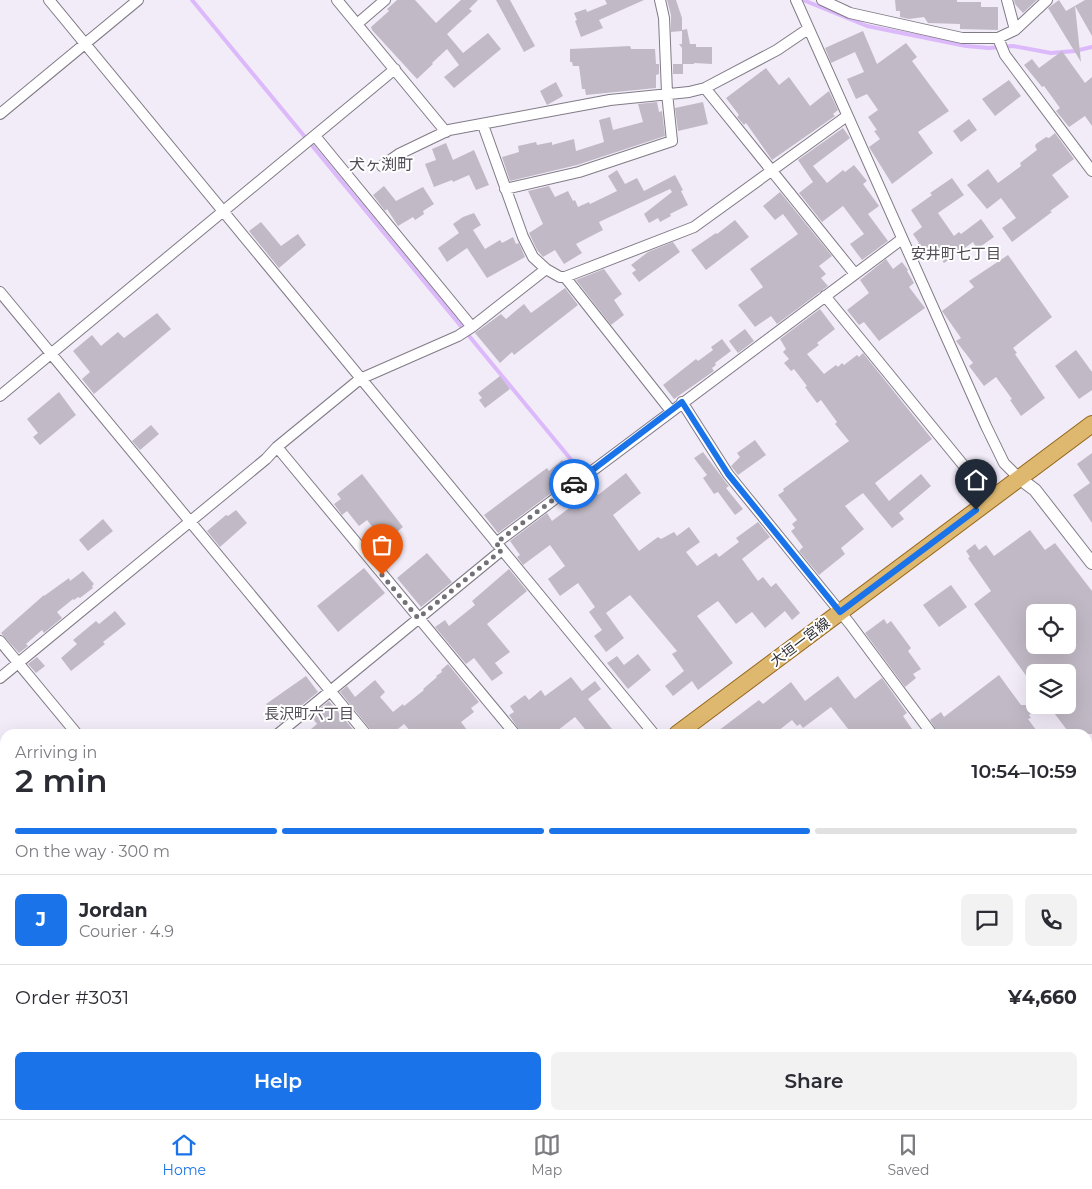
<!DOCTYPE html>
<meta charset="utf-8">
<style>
:root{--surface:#fff;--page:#f2f2f3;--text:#2b2b33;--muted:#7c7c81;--line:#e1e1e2;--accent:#1a73e8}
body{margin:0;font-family:Montserrat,"Noto Sans JP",sans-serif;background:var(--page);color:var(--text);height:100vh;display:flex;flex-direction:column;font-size:19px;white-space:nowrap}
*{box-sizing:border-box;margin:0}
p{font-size:16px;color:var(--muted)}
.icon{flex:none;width:28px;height:28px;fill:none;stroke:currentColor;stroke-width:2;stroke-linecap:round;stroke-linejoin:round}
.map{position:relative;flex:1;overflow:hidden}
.drawer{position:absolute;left:0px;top:729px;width:1092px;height:391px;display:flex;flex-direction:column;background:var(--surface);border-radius:15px 15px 0 0;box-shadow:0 5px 20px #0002}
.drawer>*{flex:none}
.buttons{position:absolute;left:1026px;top:604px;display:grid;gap:10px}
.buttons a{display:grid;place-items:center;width:50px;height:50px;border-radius:8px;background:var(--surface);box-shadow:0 5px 20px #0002;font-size:25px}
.pin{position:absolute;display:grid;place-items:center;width:42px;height:42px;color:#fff;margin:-51px -21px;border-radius:50% 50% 50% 0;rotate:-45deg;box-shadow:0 0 5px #0007}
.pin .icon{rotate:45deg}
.courier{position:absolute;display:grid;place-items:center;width:50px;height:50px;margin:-25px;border:4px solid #1a73e8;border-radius:50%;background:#fff;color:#222;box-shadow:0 1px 6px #0007}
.overview em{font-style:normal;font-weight:600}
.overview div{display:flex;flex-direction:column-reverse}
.overview{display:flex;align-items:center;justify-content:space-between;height:85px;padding:0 15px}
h1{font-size:32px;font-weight:600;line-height:38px}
.bar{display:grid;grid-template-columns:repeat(4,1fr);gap:8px 5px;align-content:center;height:60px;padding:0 15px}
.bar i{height:6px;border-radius:4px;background:var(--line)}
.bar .current{background:var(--accent)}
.bar p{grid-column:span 4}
.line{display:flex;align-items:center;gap:12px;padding:0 15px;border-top:1px solid var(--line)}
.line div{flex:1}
.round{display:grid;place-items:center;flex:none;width:52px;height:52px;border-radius:8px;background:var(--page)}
.cta{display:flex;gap:10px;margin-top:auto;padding:10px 15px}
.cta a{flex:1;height:58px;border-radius:8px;background:var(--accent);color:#fff;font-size:20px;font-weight:600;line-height:58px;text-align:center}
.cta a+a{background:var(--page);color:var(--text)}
.tab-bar{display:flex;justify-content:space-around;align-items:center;height:70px;border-top:1px solid var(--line);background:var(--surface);font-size:14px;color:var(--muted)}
.tab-bar a{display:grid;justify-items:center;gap:2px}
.tab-bar .current{color:var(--accent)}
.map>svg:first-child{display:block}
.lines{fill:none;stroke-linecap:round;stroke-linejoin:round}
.stream{stroke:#dcb9fa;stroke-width:4}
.building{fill:#c1bac6;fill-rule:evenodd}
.minor-casing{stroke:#817b86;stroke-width:12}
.tertiary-casing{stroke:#817b86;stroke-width:14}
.secondary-casing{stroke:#817b86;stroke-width:17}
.primary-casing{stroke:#94681b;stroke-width:18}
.minor{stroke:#fff;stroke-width:10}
.tertiary{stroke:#fff;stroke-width:12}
.secondary{stroke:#efdbb7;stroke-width:15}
.primary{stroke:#dfb86f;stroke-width:16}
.done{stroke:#737077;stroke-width:5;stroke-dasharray:0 9}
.route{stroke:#1a73e8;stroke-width:6}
.labels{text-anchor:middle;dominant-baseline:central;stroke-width:4;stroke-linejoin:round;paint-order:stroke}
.street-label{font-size:14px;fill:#2f2d32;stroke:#fff}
.neighbourhood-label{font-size:15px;fill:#514c56;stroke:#fff}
.quarter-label{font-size:16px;fill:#514c56;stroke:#fff}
</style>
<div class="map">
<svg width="1092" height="1119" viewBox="0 0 1092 1119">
<rect width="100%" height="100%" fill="#f2ebf8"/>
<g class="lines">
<!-- stream -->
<path class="stream" d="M192,0L578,468
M803,0L867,26L966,46L989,48L1013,46L1051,53L1075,51L1092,47"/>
</g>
<!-- building -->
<path class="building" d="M397,0H415L436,23L461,0H478L469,9L472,11L447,34L463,53L488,33L501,49L454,88L444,77L459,65L447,49L432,63L433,64L417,79L372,30L371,27L389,11L387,9Z
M496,0H510L535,46L524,52Z
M605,0H644L599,20L603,28L581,37L575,21L577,20L574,13L586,9L587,12L607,4Z
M667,0H676L682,18V30L687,29L690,44H696V47H712V64L694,63V64H683V74H673V64H682V48L679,44H682V31L671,32V15Z
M895,0H957V2H981V7H998V30L960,29V24L928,23L924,17L909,19L900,17V11H896Z
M1014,0H1037L1023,13L1015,4Z
M1059,0L1066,11L1085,0H1092V36L1075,6L1081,62L1048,8Z
M863,31L877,64L906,43L917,57L912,61L949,111L918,132L933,153L892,184L869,147L880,139L874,131L877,130L868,117L878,110L867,94L856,99L847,79L864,72L855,52L831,63L825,48Z
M630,46L631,49H655L656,64H659V74L656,75V88L586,95L585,89H582L579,66H573L572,62H570V49Z
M1062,51L1085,83L1092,77V126L1085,116L1069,127L1056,111L1060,108L1044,86L1042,87L1024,65L1032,59L1039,68Z
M766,68L779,85L789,77L810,106L829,91L838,110L833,114L835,116L772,160L746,123L744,125L737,117L739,115L726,98Z
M1009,80L1021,96L995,116L982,99Z
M556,82L563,96L547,105L540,91Z
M657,102L659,112L662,111L665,136L577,165L510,181L502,157L519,152L518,146L536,142L537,145L552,142V145L574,139L576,151L604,142L599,120L610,117L613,130L643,122L638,104Z
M703,102L708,124L678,131L675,108Z
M969,119L977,130L961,142L953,131Z
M843,128L850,138L813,166L827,183L843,170L845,172L854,165L867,181L863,184L879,206L868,214L888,241L862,260L850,244L864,234L843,206L822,222L799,193L813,182L798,160Z
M1055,133L1074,159L1052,175L1069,197L1050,211L1052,212L1012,242L1002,228L1016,218L1001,198L987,209L967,185L988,169L998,183L1021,166L1020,163L1037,150L1035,146L1036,144L1046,137L1049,138Z
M446,143L453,160L474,150L489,185L476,190L469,175L453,182L452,180L434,187L425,164L436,160L432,149Z
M617,170L625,184L637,178L644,191L675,175L683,190L681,191L688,205L670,214L671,216L660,222L658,218L649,223L644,214L672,192L670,189L599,222L603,230L576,244L582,253L564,264L555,250L543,257L537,250L529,233L543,224L528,191L549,186L555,197L568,191L573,201L575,200L578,207L589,202L590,204L617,191L608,176Z
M952,178L964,195L938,213L954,236L959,232L961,234L981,219L994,237L977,249L973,242L944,263L934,249L921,258L914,247L919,243L913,234L922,227L911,210L932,195L930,193Z
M384,186L396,201L423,187L434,204L423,211L424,214L415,220L413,217L398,226L387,209L385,211L373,195Z
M780,192L832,256L819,266L826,274L821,278L828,286L777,324L771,316L755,327L738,305L763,287L750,269L798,234L783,214L775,220L763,206Z
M474,213L481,225L473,230L485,249L500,240L502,243L513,237L516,244L519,243L525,257L487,278L467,248L447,262L438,248L459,233L453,224L463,217Z
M735,220L749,237L706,270L691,250L716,233L717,234Z
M261,222L281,246L298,234L306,245L279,268L249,231Z
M673,242L680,252L639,282L632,273L636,270L631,265L648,252Z
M1008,255L1052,317L1013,348L1017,353L1015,354L1045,398L1021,416L1010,400L1012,399L996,377L984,386L969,366L973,363L956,341L961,338L942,311L974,287L969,281Z
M886,259L893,269L902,262L908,270L907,271L914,283L909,287L925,308L879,341L864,322L859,325L847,310L869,293L860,280Z
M604,269L622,294L614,300L624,315L611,325L576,280Z
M565,288L578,305L514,355L512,352L500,363L475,333L501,314L506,319L524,304L531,313Z
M820,309L835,329L817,343L819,345L807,354L824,374L836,365L838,367L842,363L844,365L857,355L859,357L863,353L932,439L875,483L889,501L921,474L931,486L899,513L904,519L892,528L863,493L845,506L864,529L841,548L845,554L819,575L799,551L803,547L791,531L795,528L792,524L797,520L778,495L784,491L783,489L849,441L835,424L837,422L821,400L817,403L805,387L807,386L794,369L791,371L784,363L789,359L783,352L786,349L780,339Z
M157,313L171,329L94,394L82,379L90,372L73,351L92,335L101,346L118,332L124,338Z
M745,329L754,341L738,353L729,341Z
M722,339L731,351L715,363L716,365L712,368L714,371L674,399L663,385L696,359L698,361L713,350L711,347Z
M1076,350L1092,372V390L1079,399L1055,366Z
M500,376L510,389L485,408L479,400L482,398L478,393Z
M59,392L76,415L40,445L33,437L38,433L27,419Z
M151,425L159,434L140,450L132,441Z
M755,440L766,455L738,475L731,466L740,457L737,453Z
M703,452L727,484L729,486L726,488L743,509L735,515L718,492L714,494L703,478L707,475L694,458Z
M1092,453V523L1073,495L1090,483L1077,464Z
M562,460L566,465L569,462L578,473L498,533L484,515L547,468L549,471Z
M626,473L641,493L613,515L639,551L658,537L661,539L674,532L677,536L689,527L700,542L686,552L697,566L716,553L719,557L739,542L736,538L758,522L770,537L742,559L758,581L763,577L771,587L776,583L800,613L792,620L785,611L765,628L752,612L736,624L718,601L697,616L733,663L698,690L692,681L673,696L665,686L684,671L672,654L677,651L630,595L606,613L624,638L606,652L594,636L602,630L589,612L595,607L578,583L560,596L548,579L565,566L550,545L523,565L517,557L520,555L510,541L547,513L552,521L580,500L574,493L588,483L598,495Z
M362,474L403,527L384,542L367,520L359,526L347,511L342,515L334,504L341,499L337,494Z
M236,510L247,523L220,547L207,531L226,515L228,516Z
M103,519L113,531L88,551L79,540Z
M1030,530L1045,550L1055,543L1092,591V734H1070L1048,705H1068V672H1035V688L974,604L991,591L968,558L970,557L966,551L975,544L979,550L986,545L994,556ZM1035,612H1068V645H1035Z
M427,553L452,582L421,607L397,578Z
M364,568L385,593L338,632L317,606Z
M509,569L527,591L487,624L510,652L495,663L503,673L492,681L474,658L466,664L435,627L445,620L449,626L475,605L472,601Z
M83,571L94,584L92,586L93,588L80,598L78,597L74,600L73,599L57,612L62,618L44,633L42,630L26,644L28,646L19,653L1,633L44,595V596L69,578L70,581Z
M951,585L967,607L939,627L923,605Z
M115,611L126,624L103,642L105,644L71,671L61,658L77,644L73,640L96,621L99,624Z
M884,619L887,624L891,621L911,648L908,651L921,669L913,674L916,678L905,687L865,633Z
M638,654L651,670L628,689L607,663L617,656L624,665Z
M37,657L45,666L36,673L28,664Z
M448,664L479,702L471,708L474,712L461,722L470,734H413L404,724L392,734H373L371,730L340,692L347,686L355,697L375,680L385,692L380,697L393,712L403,704L404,706L424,690L423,689L437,677L436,676L442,672L441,670Z
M999,675L1021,705H1042L1029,715L1031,718L1028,719L1039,734H939L930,720L941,712L944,717Z
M306,676L318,692L280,723L266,704Z
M838,676L855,699L882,678L907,713L903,716L914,732L919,729L923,734H852L831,707L803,728L800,724L797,726L792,720L774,734H714L759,700L763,704L791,682L805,701Z
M571,677L582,691L595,681L601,689L588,699L616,734H589L575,717L553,734H522L509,715L514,712L510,706L525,695L529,700L541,690L545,696Z
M329,701L356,733L355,734H305L317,724L311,716Z"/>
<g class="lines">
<defs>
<path id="minor" d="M49,0L654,734
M337,0L446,132
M796,0L986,426L1004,463L1019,478
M822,0L850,13L962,38H998L1015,30L1047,0
M1007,0L1015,30
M357,24L385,0
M998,38L1005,55L1092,171
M705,88L855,274
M0,114L138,0
M483,125L523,237L533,257L546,269L560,277H565L694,227L847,116
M315,136L472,327
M382,166L399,154L449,130L610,100L689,92L705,88L777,50L808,29
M505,189L579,172L672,141L667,93L664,18L660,0
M565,277L671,411
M0,292L366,734
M825,296L991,499
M0,396L395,69
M682,402L728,474L850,624L932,734
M277,447L515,734
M496,543L898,242L903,240
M0,641L77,734
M0,678L266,459L277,447L360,379L458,336L472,327L546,269
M278,734L502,550
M1088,939L1092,945
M0,963L5,958
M0,993L5,999
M101,1115L104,1119
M383,1115L386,1119
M514,1115L517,1119
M793,1115L796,1119
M939,1115L942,1119
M584,1119L589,1115
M871,1119L879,1115"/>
<path id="tertiary" d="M1019,478L1035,490L1092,563"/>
<path id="secondary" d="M151,1119L157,1115
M172,1119L177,1115"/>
<path id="primary" d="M677,734L1092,424
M0,1033H5"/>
</defs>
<!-- minor casing -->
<use href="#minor" class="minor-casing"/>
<!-- tertiary casing -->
<use href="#tertiary" class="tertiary-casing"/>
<!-- secondary casing -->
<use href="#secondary" class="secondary-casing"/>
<!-- primary casing -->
<use href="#primary" class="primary-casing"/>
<!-- minor -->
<use href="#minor" class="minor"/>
<!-- tertiary -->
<use href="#tertiary" class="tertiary"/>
<!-- secondary -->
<use href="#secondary" class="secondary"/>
<!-- primary -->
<use href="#primary" class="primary"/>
</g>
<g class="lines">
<!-- done -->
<path class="done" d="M382,575L418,618L502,550L496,543L574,484"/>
<!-- route -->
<path class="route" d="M574,484L682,402L728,474L840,612L976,510"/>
</g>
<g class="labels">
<!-- street labels -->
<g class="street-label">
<text transform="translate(800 642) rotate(-37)">大垣一宮線</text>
</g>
<!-- neighbourhood labels -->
<g class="neighbourhood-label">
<text x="956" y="253">安井町七丁目</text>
<text x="309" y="713">長沢町六丁目</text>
</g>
<!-- quarter labels -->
<g class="quarter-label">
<text x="381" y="164">犬ヶ渕町</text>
</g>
</g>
</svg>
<div class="buttons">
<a><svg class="icon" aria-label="locate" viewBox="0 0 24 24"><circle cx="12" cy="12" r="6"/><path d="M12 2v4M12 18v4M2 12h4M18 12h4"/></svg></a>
<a><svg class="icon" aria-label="layers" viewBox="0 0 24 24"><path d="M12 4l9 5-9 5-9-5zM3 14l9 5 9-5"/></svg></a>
</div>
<div class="pin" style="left:382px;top:575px;background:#ea580c"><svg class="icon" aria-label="bag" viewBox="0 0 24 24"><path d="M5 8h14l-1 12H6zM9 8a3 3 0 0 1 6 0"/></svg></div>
<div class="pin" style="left:976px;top:510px;background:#1f2937"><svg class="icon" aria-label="home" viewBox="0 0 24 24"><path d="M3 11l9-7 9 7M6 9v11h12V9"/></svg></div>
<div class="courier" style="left:574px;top:484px"><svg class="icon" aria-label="car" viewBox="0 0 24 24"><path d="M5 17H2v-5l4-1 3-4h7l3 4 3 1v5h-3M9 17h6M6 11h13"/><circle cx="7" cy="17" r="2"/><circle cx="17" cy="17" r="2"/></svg></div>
<section class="drawer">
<div class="overview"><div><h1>2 min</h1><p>Arriving in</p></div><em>10:54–10:59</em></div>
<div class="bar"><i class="current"></i><i class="current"></i><i class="current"></i><i></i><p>On the way · 300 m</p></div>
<div class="line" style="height:90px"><b class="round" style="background:var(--accent);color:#fff">J</b><div><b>Jordan</b><p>Courier · 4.9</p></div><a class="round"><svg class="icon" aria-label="chat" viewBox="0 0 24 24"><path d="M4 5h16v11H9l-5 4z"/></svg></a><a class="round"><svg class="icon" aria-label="phone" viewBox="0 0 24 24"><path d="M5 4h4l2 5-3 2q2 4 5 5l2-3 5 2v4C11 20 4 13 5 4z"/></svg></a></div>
<div class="line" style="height:65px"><div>Order #3031</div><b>¥4,660</b></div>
<div class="cta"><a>Help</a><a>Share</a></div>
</section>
</div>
<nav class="tab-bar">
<a class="current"><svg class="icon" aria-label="home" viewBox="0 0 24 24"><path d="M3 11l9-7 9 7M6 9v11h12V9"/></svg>Home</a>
<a><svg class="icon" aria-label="map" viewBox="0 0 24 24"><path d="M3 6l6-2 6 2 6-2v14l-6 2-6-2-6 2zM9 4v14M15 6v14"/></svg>Map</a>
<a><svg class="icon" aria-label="saved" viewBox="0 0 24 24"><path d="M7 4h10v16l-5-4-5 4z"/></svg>Saved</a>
</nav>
